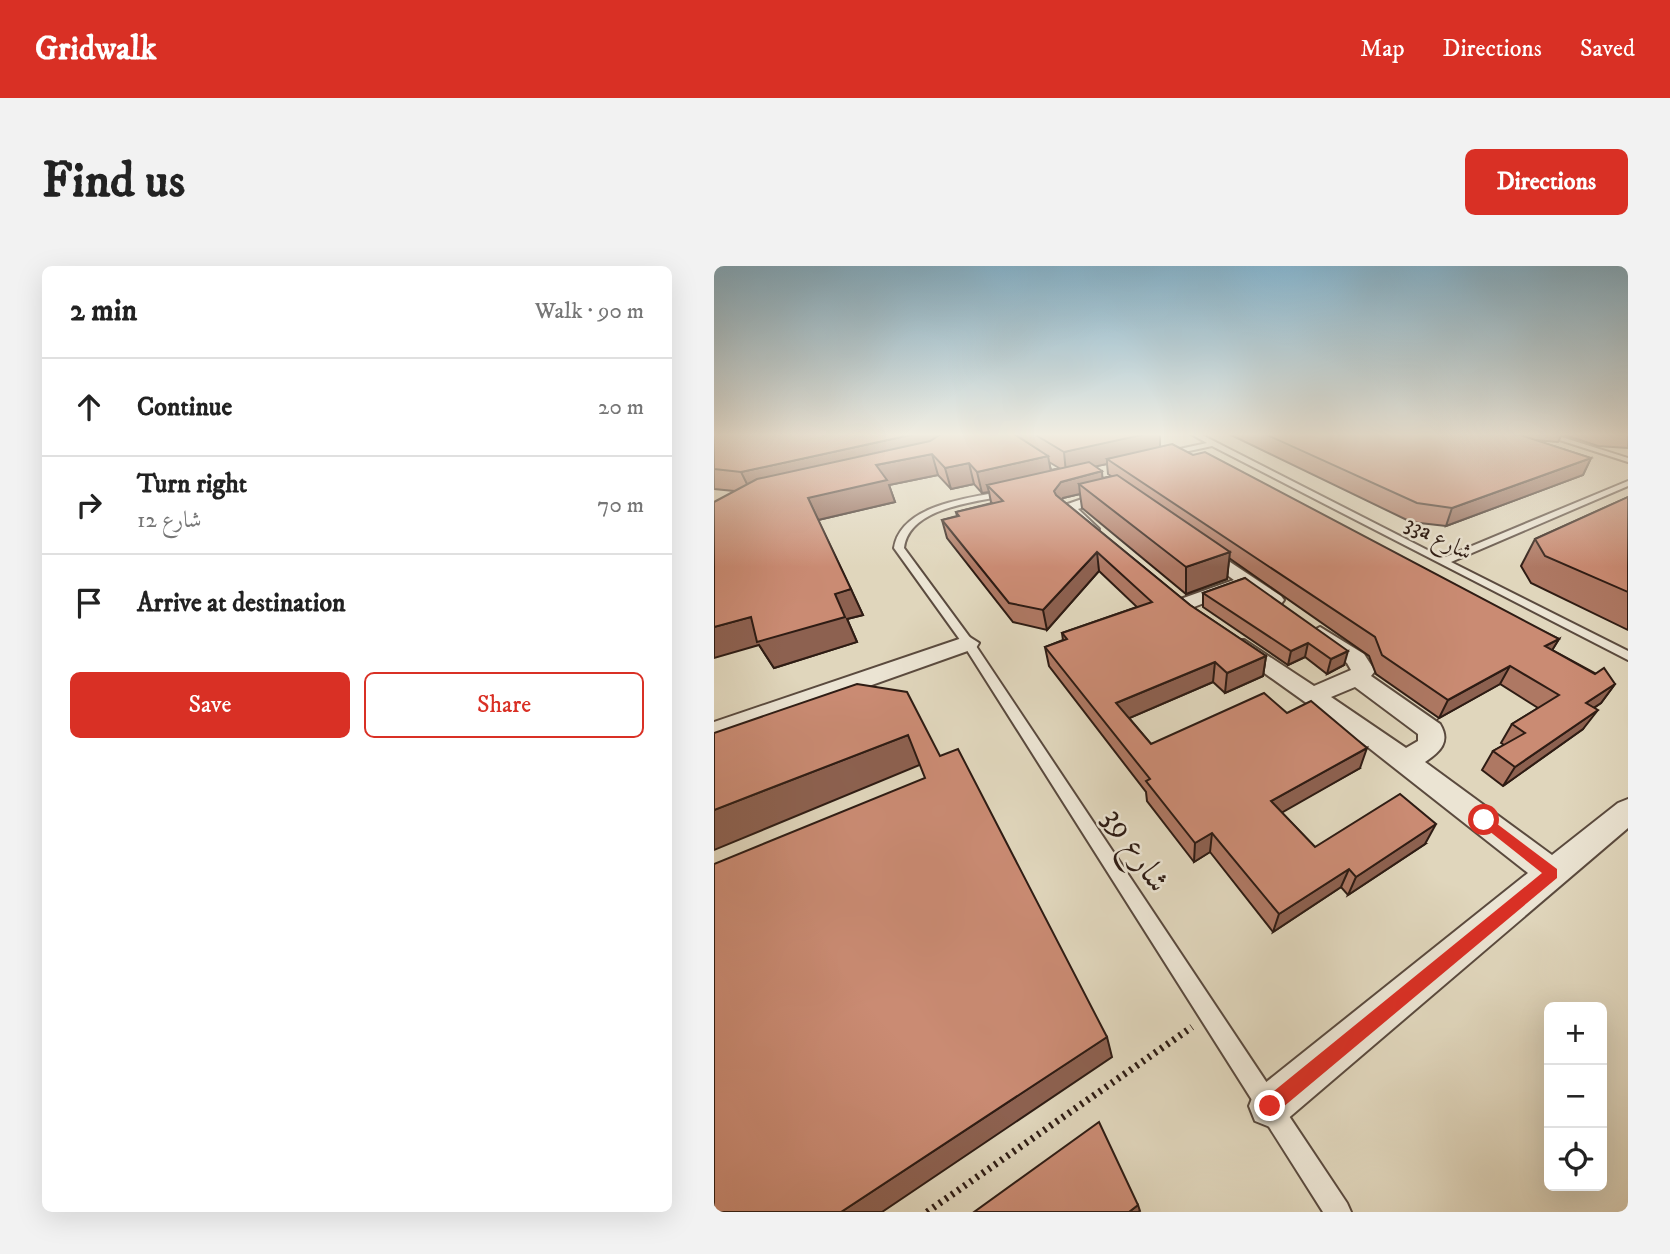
<!DOCTYPE html>
<html lang="en">
<head>
<meta charset="utf-8">
<style>
	:root { --surface:#fff; --page:#f2f2f2; --text:#222; --muted:#767676; --line:#e0e0e0; --accent:#d93025 }
	body { margin:0; font-family:"IM FELL DW Pica",Amiri,serif; background:var(--page); color:var(--text) }
	.controls { position:absolute; right:21px; bottom:21px; display:grid; overflow:hidden; border-radius:10px; box-shadow:0 7px 28px #0002 }
	.controls button { width:63px; height:63px; display:grid; place-items:center; padding:0; border:0; border-bottom:2px solid var(--line); background:var(--surface); color:var(--text); font:35px sans-serif }
	.stop { position:absolute; width:21px; height:21px; margin:-16px; border:5px solid #d93025; border-radius:50%; background:#fff }
	.stop.end { background:#d93025; border-color:#fff; box-shadow:0 2px 7px #0008 }
	.list { margin:0; padding:0; list-style:none }
	h2 { display:flex; justify-content:space-between; align-items:center; height:91px; margin:0; padding:0 28px; font-size:30px }
	h2 small { font-size:23px; font-weight:400; color:var(--muted) }
	.list li { display:grid; grid-template-columns:46px 1fr auto; gap:21px; align-items:center; box-sizing:border-box; height:98px; padding:0 28px; border-top:2px solid var(--line) }
	.list b { display:block; font-size:26px; white-space:nowrap }
	.list p { margin:0; font-size:23px; white-space:nowrap; color:var(--muted) }
	.list em { font-size:23px; font-style:normal; color:var(--muted) }
	.actions { display:flex; gap:14px; padding:21px 28px }
	.actions a { flex:1; padding:16px 0; border:2px solid var(--accent); border-radius:10px; text-align:center; font-size:24px; color:var(--accent) }
	.actions .main { background:var(--accent); color:#fff }
	.icon { flex:none; width:38px; height:38px; fill:none; stroke:currentColor; stroke-width:2; stroke-linecap:round; stroke-linejoin:round }
	.map { position:relative; flex:none; width:914px; height:946px; overflow:hidden; border-radius:10px }
	header { display:flex; align-items:center; gap:42px; box-sizing:border-box; height:98px; padding:0 35px; background:var(--accent); color:#fff }
	header strong { font-size:33px }
	nav { display:flex; gap:38px; margin-inline-start:auto; font-size:24px }
	.intro { display:flex; align-items:center; justify-content:space-between; box-sizing:border-box; height:168px; padding:0 42px }
	h1 { margin:0; font-size:49px }
	.button { padding:18px 32px; border-radius:10px; background:var(--accent); color:#fff; font-size:24px; font-weight:700 }
	main { display:flex; gap:42px; padding:0 42px }
	aside { flex:1; background:var(--surface); border-radius:10px; box-shadow:0 7px 28px #0002 }
	.map>svg:first-child { display:block }
	.lines { fill:none; stroke-linecap:round; stroke-linejoin:round }
	.lane-casing { stroke:#5a4a3e; stroke-width:4 }
	.street-casing { stroke:#5a4a3e; stroke-width:4 }
	.path { stroke:#2e1c14; stroke-width:7; stroke-dasharray:2.5 5; stroke-linecap:butt }
	.lane { fill:#ebe4d3; fill-rule:evenodd }
	.street { fill:#ebe4d3; fill-rule:evenodd }
	.wall { fill:#ae7863; stroke:#2e1c14; stroke-width:2; fill-rule:evenodd }
	.shaded-wall { fill:#8d6150; stroke:#2e1c14; stroke-width:2 }
	.building { fill:#ca8b73; stroke:#2e1c14; stroke-width:2 }
	.route { fill:#d93025 }
	.labels { text-anchor:middle; stroke-width:5; stroke-linejoin:round; paint-order:stroke }
	.far-street-label { font-size:23px; fill:#2e1c14; stroke:#ebe4d3 }
	.near-street-label { font-size:33px; fill:#2e1c14; stroke:#ebe4d3 }
</style>
</head>
<body>
<header>
<strong>Gridwalk</strong>
<nav><a>Map</a><a>Directions</a><a>Saved</a></nav>
</header>
<div class="intro"><h1>Find us</h1><a class="button">Directions</a></div>
<main>
<aside>
<h2>2 min<small>Walk · 90 m</small></h2>
<ul class="list">
<li><svg class="icon" aria-label="ahead" viewBox="0 0 24 24"><path d="M12 20V5M6 11l6-6 6 6"/></svg><div><b>Continue</b></div><em>20 m</em></li>
<li><svg class="icon" aria-label="right" viewBox="0 0 24 24"><path d="M7 20v-9h11M14 6l5 5-5 5"/></svg><div><b>Turn right</b><p>شارع 12</p></div><em>70 m</em></li>
<li><svg class="icon" aria-label="arrive" viewBox="0 0 24 24"><path d="M6 21V4h12l-3 4 3 4H6"/></svg><div><b>Arrive at destination</b></div></li>
</ul>
<div class="actions"><a class="main">Save</a><a>Share</a></div>
</aside>
<div class="map">
<svg width="914" height="946" viewBox="0 0 914 946">
	<rect width="100%" height="100%" fill="#e0d6bc"/>
	<filter id="stains"><feTurbulence type="fractalNoise" baseFrequency=".00286" numOctaves="4"/><feColorMatrix values="0 0 0 0 .2 0 0 0 0 .09 0 0 0 0 .02 0 0 0 .5 -.17"/></filter>
	<radialGradient id="worn" r=".72"><stop offset=".6" stop-color="#630" stop-opacity="0"/><stop offset="1" stop-color="#630" stop-opacity=".3"/></radialGradient>
	<g class="lines">
		<defs>
			<g id="lane">
				<polygon points="477,168 486,168 729,292 914,215 914,220 737,296 914,385 914,394 498,180 452,190 452,186 493,177"/>
				<polygon points="827,168 838,168 914,192 914,196"/>
				<path d="M292 225H295V229C262 236 195 241 190 282L260 377 633 937 637 946H609L249 378 180 282C187 238 256 232 292 225Z"/>
			</g>
			<g id="street">
				<polygon points="400,222 405,224 405,230 364,243 385,263 383,267 371,267 345,241"/>
				<polygon points="486,276 567,330 570,334 567,338 553,338 530,321 475,343 461,343 458,339 461,335 520,314 480,285 477,281"/>
				<path d="M606 361 650 388 661 405 657 410 726 458C737 476 726 486 711 496L838 589 904 537 914 533V562L571 855 556 861 541 855 535 840 541 825 814 607 650 478 511 379 514 374H530L600 420 637 404 633 397 598 372 595 367ZM641 421 704 468V475L692 482 617 431Z"/>
				<polygon points="254,370 265,377 262,382 0,475 0,456"/>
			</g>
		</defs>
		<use href="#lane" class="lane-casing"/>
		<use href="#street" class="street-casing"/>
		<polyline class="path" points="213,946 478,761"/>
		<use href="#lane" class="lane"/>
		<use href="#street" class="street"/>
	</g>
	<g class="wall">
		<path d="M0 168H446V181L845 373 838 384 901 418 887 437 880 442 869 463 789 520 768 504 779 485 790 479 787 477 798 458 824 442 786 418 725 452 662 408 655 390 515 292 513 313 472 328 368 242 366 228 349 232 348 234 476 339 552 390 549 410 511 427 499 416 415 452 437 478 573 447 646 502 567 546 601 581 711 578 634 629 627 621 559 666 496 586 480 596 433 535 432 526 335 400 331 381 349 374 348 367 423 341 385 305 333 364 299 356 233 272 228 254 243 250 242 246 278 237 277 236 275 226 268 227 260 218 237 223 224 209 175 219 181 236 104 254 149 349 133 353 143 376 60 402 45 379 20 225 0 223ZM335 196 345 202 337 204ZM393 198 394 208 397 210 389 212 382 200Z"/>
		<polygon points="515,168 914,168 914,182 884,180 848,168 844,176 821,174 877,192 869,209 732,260 697,256"/>
		<polygon points="914,231 914,364 817,317 807,300 821,273"/>
		<polygon points="531,312 630,399 613,408 591,391 574,399 489,341 489,327"/>
	</g>
	<g class="shaded-wall">
		<polygon points="201,168 246,168 38,228 27,206"/>
		<polygon points="422,168 446,168 446,185 393,193 393,198 352,207 350,186"/>
		<polygon points="218,188 224,209 175,219 181,236 104,254 94,232 162,199"/>
		<polygon points="334,190 338,211 273,219 275,226 268,227 263,206"/>
		<polygon points="877,192 869,209 732,260 738,242"/>
		<polygon points="255,197 260,218 237,223 231,202"/>
		<polygon points="388,205 389,222 365,218 366,228 349,232 342,242 340,225 347,216"/>
		<polygon points="383,286 385,305 333,364 329,344"/>
		<polygon points="516,286 513,313 472,328 472,301"/>
		<polygon points="137,323 149,349 133,353 143,376 60,402 45,379 0,392 0,361"/>
		<polygon points="845,373 834,391 831,380"/>
		<polygon points="594,377 591,391 574,399 577,385"/>
		<polygon points="634,385 630,399 613,408 617,393"/>
		<polygon points="552,390 549,410 511,427 513,407"/>
		<polygon points="501,396 499,416 404,457 402,437"/>
		<polygon points="796,400 786,418 725,452 734,434"/>
		<polygon points="901,418 887,437 858,456 872,437"/>
		<polygon points="884,444 869,463 789,520 801,501"/>
		<polygon points="194,469 208,498 0,584 0,544"/>
		<polygon points="653,482 646,502 553,555 557,535"/>
		<polygon points="722,558 711,578 634,629 642,611"/>
		<polygon points="498,567 496,586 480,596 481,577"/>
		<polygon points="635,603 627,621 559,666 565,648"/>
		<polygon points="393,771 398,791 168,946 127,946"/>
		<polygon points="424,939 426,945 424,946 415,946"/>
	</g>
	<g class="building">
		<polygon points="0,168 201,168 27,206 0,203"/>
		<polygon points="227,168 300,168 334,190 263,206 255,197 231,202 218,188 162,199 173,214 94,232 137,323 121,328 131,351 43,376 37,351 0,361 0,236 43,213 216,175"/>
		<polygon points="320,168 432,168 350,186"/>
		<polygon points="551,168 803,168 877,192 738,242 703,237"/>
		<polygon points="458,178 479,189 491,186 845,373 831,380 881,408 890,402 901,418 872,437 884,444 801,501 779,485 811,467 798,458 845,429 796,400 734,434 668,389 661,371 393,193"/>
		<polygon points="375,196 388,205 347,216 340,225 342,229 476,339 552,390 513,407 501,396 402,437 437,478 550,427 573,447 597,435 653,482 557,535 601,581 686,528 722,558 642,611 635,603 565,648 498,567 481,577 432,515 436,513 331,381 353,373 348,367 438,336 383,286 329,344 295,337 228,254 245,250 242,246 289,235 273,219"/>
		<polygon points="403,209 516,286 472,301 365,218"/>
		<polygon points="914,231 914,326 831,290 821,273"/>
		<polygon points="531,312 634,385 617,393 594,377 577,385 489,327"/>
		<polygon points="143,418 193,426 226,490 244,483 393,771 127,946 0,946 0,598 211,512 194,469 0,544 0,467"/>
		<polygon points="385,856 424,939 415,946 260,946"/>
	</g>
	<linearGradient id="sky" x2="0" y2="1"><stop stop-color="#86b6d0"/><stop offset="0.56" stop-color="#f1ede1"/><stop offset="1" stop-color="#f1ede1" stop-opacity="0"/></linearGradient>
	<rect width="914" height="301" fill="url(#sky)"/>
	<polygon class="route" points="770,548 843,603 843,612 562,847 556,850 549,847 547,840 549,834 828,607 765,557 765,550"/>
	<g class="labels">
		<g class="far-street-label">
			<text transform="translate(725 271) rotate(27)" y="8">33a شارع</text>
		</g>
		<g class="near-street-label">
			<text transform="translate(424 583) rotate(57)" y="12">شارع 39</text>
		</g>
	</g>
	<rect width="100%" height="100%" filter="url(#stains)"/>
	<rect width="100%" height="100%" fill="url(#worn)"/>
</svg>
<div class="controls">
<button>+</button>
<button>−</button>
<button><svg class="icon" aria-label="locate" viewBox="0 0 24 24"><circle cx="12" cy="12" r="6"/><path d="M12 2v4M12 18v4M2 12h4M18 12h4"/></svg></button>
</div>
<div class="stop" style="left:770px;top:554px"></div>
<div class="stop end" style="left:556px;top:840px"></div>
</div>
</main>
</body>
</html>
